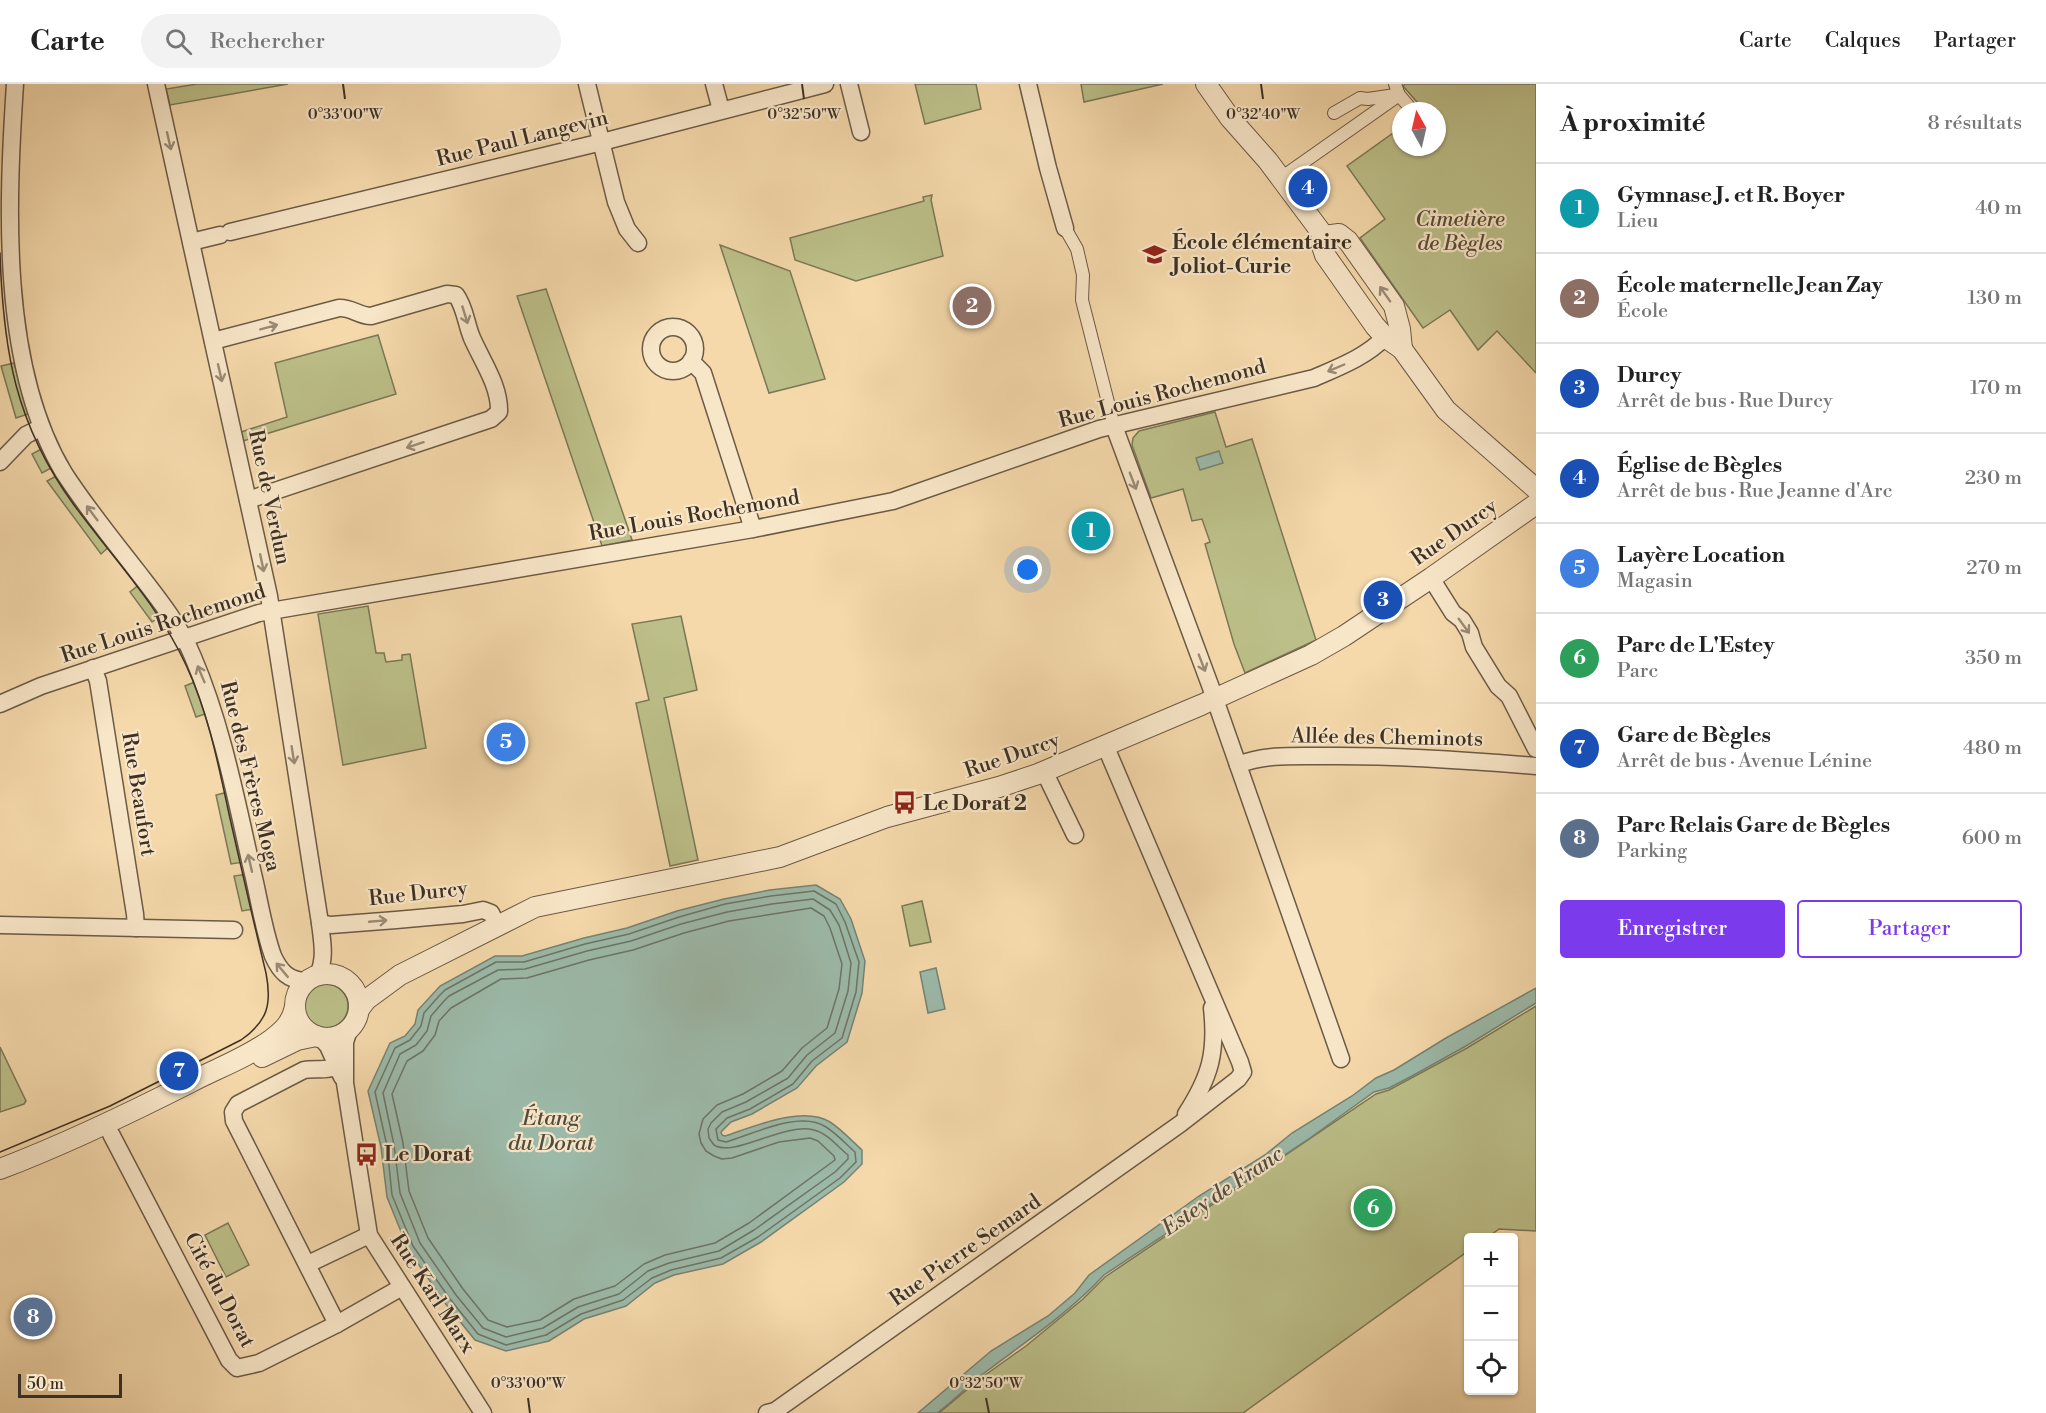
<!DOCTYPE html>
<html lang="fr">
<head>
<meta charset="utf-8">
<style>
	:root { --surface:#fff; --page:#f2f2f2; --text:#222; --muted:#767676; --line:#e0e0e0; --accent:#7c3aed }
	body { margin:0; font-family:"Libre Bodoni",serif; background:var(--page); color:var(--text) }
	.controls { position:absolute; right:18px; bottom:18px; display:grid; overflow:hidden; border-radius:6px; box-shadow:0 2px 4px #0004 }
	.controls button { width:54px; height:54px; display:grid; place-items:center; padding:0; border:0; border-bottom:2px solid var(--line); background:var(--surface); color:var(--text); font:30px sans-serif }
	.compass { position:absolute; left:1392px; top:18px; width:54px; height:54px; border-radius:50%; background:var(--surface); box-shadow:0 2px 4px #0004; rotate:352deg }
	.scale { position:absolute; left:18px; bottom:15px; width:104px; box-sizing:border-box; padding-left:6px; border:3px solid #3d3024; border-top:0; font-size:16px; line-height:21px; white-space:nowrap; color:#3d3024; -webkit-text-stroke:4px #f8e6c8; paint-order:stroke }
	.you { position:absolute; left:1028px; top:486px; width:21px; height:21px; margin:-15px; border:4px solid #fff; border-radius:50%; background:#1a73e8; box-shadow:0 0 0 9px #1a73e833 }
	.badge { display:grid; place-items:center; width:39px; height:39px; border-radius:50%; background:var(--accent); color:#fff; font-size:20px; font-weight:700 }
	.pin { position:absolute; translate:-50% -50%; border:3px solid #fff; box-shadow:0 2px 6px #0006 }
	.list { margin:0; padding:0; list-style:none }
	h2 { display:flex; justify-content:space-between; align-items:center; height:78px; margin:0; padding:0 24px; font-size:26px }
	h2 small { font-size:20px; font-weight:400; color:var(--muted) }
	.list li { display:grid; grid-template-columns:39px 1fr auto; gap:18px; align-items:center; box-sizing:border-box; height:90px; padding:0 24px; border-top:2px solid var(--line) }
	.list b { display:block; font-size:22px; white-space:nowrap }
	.list p { margin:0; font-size:20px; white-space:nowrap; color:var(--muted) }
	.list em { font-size:20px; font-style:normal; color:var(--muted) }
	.actions { display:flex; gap:12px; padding:18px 24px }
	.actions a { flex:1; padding:14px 0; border:2px solid var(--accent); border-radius:6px; text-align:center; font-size:21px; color:var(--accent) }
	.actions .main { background:var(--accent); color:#fff }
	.icon { flex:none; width:33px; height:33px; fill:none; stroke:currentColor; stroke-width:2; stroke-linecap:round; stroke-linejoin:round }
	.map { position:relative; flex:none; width:1536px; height:1329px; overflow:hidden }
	header { display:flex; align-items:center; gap:36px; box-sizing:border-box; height:84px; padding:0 30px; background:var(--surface); border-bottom:2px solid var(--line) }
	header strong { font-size:28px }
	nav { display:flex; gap:33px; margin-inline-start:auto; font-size:21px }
	.search { width:420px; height:54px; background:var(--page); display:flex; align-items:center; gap:15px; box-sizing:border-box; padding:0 21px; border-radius:33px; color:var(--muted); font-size:22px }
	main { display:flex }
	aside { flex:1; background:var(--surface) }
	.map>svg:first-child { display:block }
	.green { fill:#bcbf89; stroke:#7c7856; stroke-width:1.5 }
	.water { fill:#9cbaaa; stroke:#768374; stroke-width:1.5 }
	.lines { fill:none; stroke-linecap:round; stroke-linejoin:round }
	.shore { stroke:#6c7567; stroke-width:1.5 }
	.pedestrian-casing { stroke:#6b5a46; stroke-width:14 }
	.minor-casing { stroke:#6b5a46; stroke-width:19 }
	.tertiary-casing { stroke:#6b5a46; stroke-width:22 }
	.pedestrian { stroke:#f8e6c8; stroke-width:12 }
	.minor { stroke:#f8e6c8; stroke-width:16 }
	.tertiary { stroke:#f8e6c8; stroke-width:20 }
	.tram { stroke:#3d3024; stroke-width:1.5 }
	.oneway { stroke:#9a8b76 }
	.ticks { fill:none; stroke:#3d3024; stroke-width:2 }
	.labels { text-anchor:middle; stroke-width:4.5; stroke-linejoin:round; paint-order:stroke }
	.street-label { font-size:21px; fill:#3d3024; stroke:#f8e6c8 }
	.park-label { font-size:21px; font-style:italic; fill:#564d38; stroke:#f8e6c8 }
	.poi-label { font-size:21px; font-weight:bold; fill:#3d3024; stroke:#f8e6c8; text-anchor:start }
	.water-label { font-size:22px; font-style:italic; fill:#504c3f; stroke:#f8e6c8 }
	.ticks-label { font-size:15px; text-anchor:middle; fill:#3d3024; stroke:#f8e6c8; stroke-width:4.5; stroke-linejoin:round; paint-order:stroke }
</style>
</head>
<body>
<header>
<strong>Carte</strong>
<div class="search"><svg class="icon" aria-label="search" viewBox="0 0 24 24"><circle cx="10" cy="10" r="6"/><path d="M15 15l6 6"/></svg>Rechercher</div>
<nav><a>Carte</a><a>Calques</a><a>Partager</a></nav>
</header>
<main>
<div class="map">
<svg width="1536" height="1329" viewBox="0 0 1536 1329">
	<rect width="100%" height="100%" fill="#f5d9ab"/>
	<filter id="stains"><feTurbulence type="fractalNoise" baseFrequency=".00333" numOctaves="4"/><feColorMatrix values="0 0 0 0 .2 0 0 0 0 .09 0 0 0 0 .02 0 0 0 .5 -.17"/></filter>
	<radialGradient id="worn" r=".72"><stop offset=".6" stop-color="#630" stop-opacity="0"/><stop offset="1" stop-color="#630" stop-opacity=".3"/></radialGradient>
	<g class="green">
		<polygon points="197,0 288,0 170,21 166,5"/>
		<polygon points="915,0 976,0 981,25 925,40"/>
		<polygon points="1081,0 1163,0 1084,18"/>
		<polygon points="1405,0 1536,0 1536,289 1497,247 1478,266 1450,226 1423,244 1360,154 1385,135 1347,82 1393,49 1396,40 1401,35 1401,63 1437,63 1437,27 1411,27 1415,24 1417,18 1403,2"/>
		<polygon points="932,111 931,116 943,172 856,197 795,176 790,154 924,117 923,113"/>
		<polygon points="720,161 790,187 825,295 769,309"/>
		<polygon points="546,205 629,447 632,456 602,462 517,212"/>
		<polygon points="378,251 396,310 243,357 241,348 287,333 275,279"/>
		<polygon points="14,279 28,330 16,334 1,282"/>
		<polygon points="1215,328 1226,363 1252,355 1316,556 1245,589 1234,560 1205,460 1210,458 1202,435 1192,437 1183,405 1151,414 1132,361 1133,354 1139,347"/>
		<polygon points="43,364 53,383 42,389 32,370"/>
		<polygon points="58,391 110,462 101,470 47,397"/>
		<polygon points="140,500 162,531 152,538 130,508"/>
		<polygon points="368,522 376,569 384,569 386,578 402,576 402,571 410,570 426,664 343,681 318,530"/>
		<polygon points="681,532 697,606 664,614 698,776 670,782 636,619 649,616 632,540"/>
		<polygon points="197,597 208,629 196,633 185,602"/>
		<polygon points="228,708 244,778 231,780 216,711"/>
		<polygon points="247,790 254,825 242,827 234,792"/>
		<polygon points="922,817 931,858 910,862 902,822"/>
		<circle cx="326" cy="922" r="22"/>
		<polygon points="1536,922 1536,1147 1499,1145 1488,1153 1468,1154 1468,1167 1243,1329 939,1329 981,1294 1026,1262 1083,1215 1105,1193 1376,1010 1389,1006 1467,964"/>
		<polygon points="0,963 26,1017 24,1020 0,1028"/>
		<polygon points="228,1139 249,1181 226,1193 205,1151"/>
	</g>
	<g class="water">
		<polygon points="1219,367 1223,379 1200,386 1196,374"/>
		<path d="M816 801 840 815 851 835 865 877 862 909 847 958 816 982 797 1004 752 1030 731 1038 721 1048 722 1051 725 1052C753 1043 802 1021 830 1038 841 1045 852 1057 862 1066V1080L844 1098 761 1158 723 1180 674 1191 655 1199 626 1222 584 1235 549 1257 506 1267 475 1256 445 1219 408 1165 387 1113 381 1063 368 1007 390 959 405 952 415 940 418 926 440 902 495 872H522L584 854 627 844 677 827 724 815 770 806Z"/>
		<polygon points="936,884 945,925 928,929 920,888"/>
		<path d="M1536 904V919L1466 962 1412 992 1389 1004 1374 1008 1310 1054 1104 1191C1067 1231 1022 1260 979 1293 965 1305 952 1318 937 1329H918L991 1267 1048 1232 1075 1209 1089 1191 1199 1112 1265 1071 1292 1049 1352 1012 1376 994 1394 986 1446 954Z"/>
	</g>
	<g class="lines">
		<g class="shore">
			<path d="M814 807 836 820 845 838 859 878 856 908 842 954 812 977 793 1000 750 1025 727 1034 716 1045 718 1056 726 1058C753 1050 800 1026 826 1043 837 1050 846 1060 855 1068L856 1078 840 1094 758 1153 721 1174 671 1186 652 1194 623 1216 581 1230 546 1251 506 1261 478 1250 450 1215 413 1162 392 1111 387 1062 375 1008 395 964 410 956 421 942 424 929 439 912 445 906 496 878H524L585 860 629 850 679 833 725 820 771 812Z"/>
			<path d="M813 815 830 826 839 841 851 879 848 907 835 949 807 971 788 994 746 1018 722 1028 711 1039 708 1045 709 1054 714 1061C734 1074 784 1038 814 1046 827 1049 838 1063 848 1071V1075L835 1088 754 1146 719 1167 669 1179 648 1187 619 1210 578 1223 543 1244 506 1253 483 1244 456 1211 420 1159 400 1109 394 1061 383 1009 400 970 416 961 427 947 431 932 444 917 449 912 498 886 525 885 587 867 631 857 681 840 727 828 772 820Z"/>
			<polygon points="811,824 824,832 830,844 842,880 839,905 827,944 802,964 782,987 743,1010 717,1021 703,1035 699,1050 701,1059 706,1067 714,1072 722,1075 732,1074 779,1058 810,1054 818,1057 834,1072 835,1076 749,1139 715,1159 665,1171 644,1180 615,1202 574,1215 540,1236 507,1243 488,1236 463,1205 428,1154 409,1107 403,1059 392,1010 407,977 423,967 435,951 439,937 451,924 501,895 527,894 589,876 633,866 684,849 729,837"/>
		</g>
		<defs>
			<g id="pedestrian">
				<polyline points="1395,0 1399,11 1412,26"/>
				<polyline points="1334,29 1360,14 1368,15 1395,11"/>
				<polyline points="1281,94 1399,11"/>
				<polyline points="1065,144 1077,165 1083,191 1082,216 1114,342"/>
			</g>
			<g id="minor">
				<path d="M15 0C7 122 0 283 64 389 86 423 112 455 137 487 157 513 180 541 193 573 223 643 237 720 254 794 260 820 264 847 273 872 280 887 288 897 307 897"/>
				<path d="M156 0 269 512 320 839C322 857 326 874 318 891"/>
				<polyline points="587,0 616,118 627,145 638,159"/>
				<polyline points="714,0 721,26"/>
				<polyline points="849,0 861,48"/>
				<polyline points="1028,0 1048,84 1065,144"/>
				<polyline points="230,148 602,58 825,0"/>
				<polyline points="191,158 220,151"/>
				<circle cx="673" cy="265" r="22"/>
				<path d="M213 257 339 224C351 223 359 232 371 232L447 210 456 211C465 223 466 240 472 254 482 277 500 302 499 328L491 335 248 416"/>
				<polyline points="691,277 703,289 753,445"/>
				<polyline points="1114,342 1210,601 1341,975"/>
				<polyline points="0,378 26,351 40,344"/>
				<polyline points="1431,494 1453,529 1462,536 1470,549 1474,563 1498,602 1509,612 1536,665"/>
				<polyline points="93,584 98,597 135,830 136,844"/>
				<path d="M0 620 41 602 259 529 753 445 893 417 1099 345 1314 294C1339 283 1366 273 1385 253"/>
				<path d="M1238 681C1264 670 1296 672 1324 672 1395 671 1465 676 1536 682"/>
				<polyline points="1044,687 1075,751"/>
				<polyline points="320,839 331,841 396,836 463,830 483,826 491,829 497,841"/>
				<polyline points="0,841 234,846"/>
				<polyline points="349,946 345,958 345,999 369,1151 483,1329"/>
				<polyline points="320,953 328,962 342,993"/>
				<path d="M336 983C326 987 315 984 304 986L238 1020 233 1028 234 1037 337 1240"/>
				<path d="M1186 1030C1210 993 1217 969 1212 924"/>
				<polyline points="111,1050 229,1276 237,1284 259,1279 337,1240 402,1203"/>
				<polyline points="308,1180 369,1151"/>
				<polyline points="767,1329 775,1327 1180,1040 1238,995 1243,988 1240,978 1105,661"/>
			</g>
			<g id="tertiary">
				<polyline points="1206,0 1230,34 1268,77 1324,152 1321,159 1325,171 1375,242 1385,253 1402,265 1446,326 1536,405"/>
				<polyline points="1324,152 1339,150 1348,157 1394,222 1400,245 1402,265"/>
				<circle cx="327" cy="922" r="32"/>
				<polyline points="360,924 366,916 400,891 535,823 780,773 887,733 999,703 1038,690 1201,621 1311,571 1344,552 1431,494 1536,420"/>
				<polyline points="262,973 297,956 316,952"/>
				<path d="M0 1085C66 1060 128 1030 191 998 218 984 248 973 272 955 284 946 292 938 295 923"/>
			</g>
		</defs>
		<use href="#pedestrian" class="pedestrian-casing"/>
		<use href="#minor" class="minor-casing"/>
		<use href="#tertiary" class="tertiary-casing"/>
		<use href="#pedestrian" class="pedestrian"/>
		<use href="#minor" class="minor"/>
		<use href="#tertiary" class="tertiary"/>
		<path class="tram" d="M0 169C3 266 15 340 74 421 113 474 159 522 186 581 208 628 218 679 229 730 241 783 253 836 266 889 272 920 268 937 241 956L110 1022 0 1068"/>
	</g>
	<defs><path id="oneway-shaft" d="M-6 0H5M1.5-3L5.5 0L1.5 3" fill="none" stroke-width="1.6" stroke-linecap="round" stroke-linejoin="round" transform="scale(1.5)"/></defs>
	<g class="oneway">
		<use href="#oneway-shaft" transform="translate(169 57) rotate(77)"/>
		<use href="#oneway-shaft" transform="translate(1385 210) rotate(-125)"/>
		<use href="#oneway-shaft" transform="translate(465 231) rotate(73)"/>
		<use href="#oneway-shaft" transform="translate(269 243) rotate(-15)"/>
		<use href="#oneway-shaft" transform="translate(1336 284) rotate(157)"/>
		<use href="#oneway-shaft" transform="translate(220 289) rotate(77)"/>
		<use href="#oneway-shaft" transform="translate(415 361) rotate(162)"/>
		<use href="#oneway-shaft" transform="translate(1133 397) rotate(69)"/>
		<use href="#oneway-shaft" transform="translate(92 429) rotate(-127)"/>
		<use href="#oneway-shaft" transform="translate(262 479) rotate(78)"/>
		<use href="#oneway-shaft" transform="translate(1464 542) rotate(54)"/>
		<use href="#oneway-shaft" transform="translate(1202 579) rotate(69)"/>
		<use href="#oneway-shaft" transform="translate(201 590) rotate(-113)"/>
		<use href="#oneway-shaft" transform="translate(293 671) rotate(81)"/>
		<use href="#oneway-shaft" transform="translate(250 779) rotate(-103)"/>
		<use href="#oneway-shaft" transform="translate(378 837) rotate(-5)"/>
		<use href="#oneway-shaft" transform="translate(282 886) rotate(-130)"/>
	</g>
	<path class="ticks" d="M343 0 345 15M802 0 804 15M1261 0 1263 15M528 1314 530 1329M986 1314 989 1329"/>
	<defs>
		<symbol id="school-bare" viewBox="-9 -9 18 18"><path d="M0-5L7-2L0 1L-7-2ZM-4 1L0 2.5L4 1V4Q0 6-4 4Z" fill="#8f2418" stroke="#f8e6c8" stroke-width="2.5" paint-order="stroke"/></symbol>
		<symbol id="bus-bare" viewBox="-9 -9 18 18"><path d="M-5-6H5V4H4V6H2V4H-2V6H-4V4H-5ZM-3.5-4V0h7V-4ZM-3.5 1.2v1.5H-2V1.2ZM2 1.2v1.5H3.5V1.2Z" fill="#8f2418" stroke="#f8e6c8" stroke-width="2.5" paint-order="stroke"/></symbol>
	</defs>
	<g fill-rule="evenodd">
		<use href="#school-bare" x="1138" y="154" width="33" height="33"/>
		<use href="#bus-bare" x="888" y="702" width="33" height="33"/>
		<use href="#bus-bare" x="350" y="1054" width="33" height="33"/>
	</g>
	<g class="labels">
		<g class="street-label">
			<text transform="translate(522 54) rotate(-14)" y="7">Rue Paul Langevin</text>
			<text transform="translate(1162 309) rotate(-15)" y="7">Rue Louis Rochemond</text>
			<text transform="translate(270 413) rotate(78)" y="7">Rue de Verdun</text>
			<text transform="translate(694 431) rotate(-10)" y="7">Rue Louis Rochemond</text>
			<text transform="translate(1454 448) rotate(-35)" y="7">Rue Durcy</text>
			<text transform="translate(163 539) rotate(-18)" y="7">Rue Louis Rochemond</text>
			<text transform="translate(1387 653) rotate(1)" y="7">Allée des Cheminots</text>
			<text transform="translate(1012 671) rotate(-19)" y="7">Rue Durcy</text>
			<text transform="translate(251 692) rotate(76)" y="7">Rue des Frères Moga</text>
			<text transform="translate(139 710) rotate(81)" y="7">Rue Beaufort</text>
			<text transform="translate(418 809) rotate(-6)" y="7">Rue Durcy</text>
			<text transform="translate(965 1166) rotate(-35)" y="7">Rue Pierre Semard</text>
			<text transform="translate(220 1206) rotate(62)" y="7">Cité du Dorat</text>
			<text transform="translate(433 1209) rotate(57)" y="7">Rue Karl Marx</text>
		</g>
		<g class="park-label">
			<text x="1460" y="142">Cimetière<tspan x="1460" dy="24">de Bègles</tspan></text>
		</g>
		<g class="poi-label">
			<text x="1172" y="165">École élémentaire<tspan x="1172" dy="24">Joliot-Curie</tspan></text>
			<text x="923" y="726">Le Dorat 2</text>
			<text x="384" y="1077">Le Dorat</text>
		</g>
		<g class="water-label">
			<text x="551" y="1041">Étang<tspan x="551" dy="25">du Dorat</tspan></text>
			<text transform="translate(1222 1106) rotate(-34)" y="8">Estey de Franc</text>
		</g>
	</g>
	<g class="ticks-label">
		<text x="345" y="35">0°33'00"W</text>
		<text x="804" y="35">0°32'50"W</text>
		<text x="1263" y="35">0°32'40"W</text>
		<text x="528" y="1304">0°33'00"W</text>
		<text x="986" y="1304">0°32'50"W</text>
	</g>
	<rect width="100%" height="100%" filter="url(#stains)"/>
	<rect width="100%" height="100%" fill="url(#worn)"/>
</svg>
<div class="controls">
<button>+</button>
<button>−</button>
<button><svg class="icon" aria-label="locate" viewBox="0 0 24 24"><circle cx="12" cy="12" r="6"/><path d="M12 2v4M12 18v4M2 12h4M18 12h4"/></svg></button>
</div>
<svg class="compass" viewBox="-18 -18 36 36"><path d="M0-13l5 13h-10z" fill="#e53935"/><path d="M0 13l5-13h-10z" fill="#767676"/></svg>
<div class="scale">50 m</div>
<div class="you"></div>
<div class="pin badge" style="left:1091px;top:447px;background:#0f9aa8">1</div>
<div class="pin badge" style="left:972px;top:222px;background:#8d6e63">2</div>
<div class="pin badge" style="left:1383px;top:516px;background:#1a4fb4">3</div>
<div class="pin badge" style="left:1308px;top:104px;background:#1a4fb4">4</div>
<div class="pin badge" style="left:506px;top:658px;background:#3f7fe0">5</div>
<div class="pin badge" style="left:1373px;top:1124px;background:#2e9e5b">6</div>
<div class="pin badge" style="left:179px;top:987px;background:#1a4fb4">7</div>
<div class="pin badge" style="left:33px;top:1233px;background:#5c6f8a">8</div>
</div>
<aside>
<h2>À proximité<small>8 résultats</small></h2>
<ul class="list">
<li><span class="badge" style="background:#0f9aa8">1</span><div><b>Gymnase J. et R. Boyer</b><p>Lieu</p></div><em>40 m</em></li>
<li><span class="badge" style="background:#8d6e63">2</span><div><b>École maternelle Jean Zay</b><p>École</p></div><em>130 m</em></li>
<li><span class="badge" style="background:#1a4fb4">3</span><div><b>Durcy</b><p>Arrêt de bus · Rue Durcy</p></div><em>170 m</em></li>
<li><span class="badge" style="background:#1a4fb4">4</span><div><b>Église de Bègles</b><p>Arrêt de bus · Rue Jeanne d'Arc</p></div><em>230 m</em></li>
<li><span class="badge" style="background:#3f7fe0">5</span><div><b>Layère Location</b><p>Magasin</p></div><em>270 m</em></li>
<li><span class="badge" style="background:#2e9e5b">6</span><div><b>Parc de L'Estey</b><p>Parc</p></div><em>350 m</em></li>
<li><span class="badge" style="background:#1a4fb4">7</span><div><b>Gare de Bègles</b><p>Arrêt de bus · Avenue Lénine</p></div><em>480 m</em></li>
<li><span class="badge" style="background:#5c6f8a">8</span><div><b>Parc Relais Gare de Bègles</b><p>Parking</p></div><em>600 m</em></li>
</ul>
<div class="actions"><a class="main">Enregistrer</a><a>Partager</a></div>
</aside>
</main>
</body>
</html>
